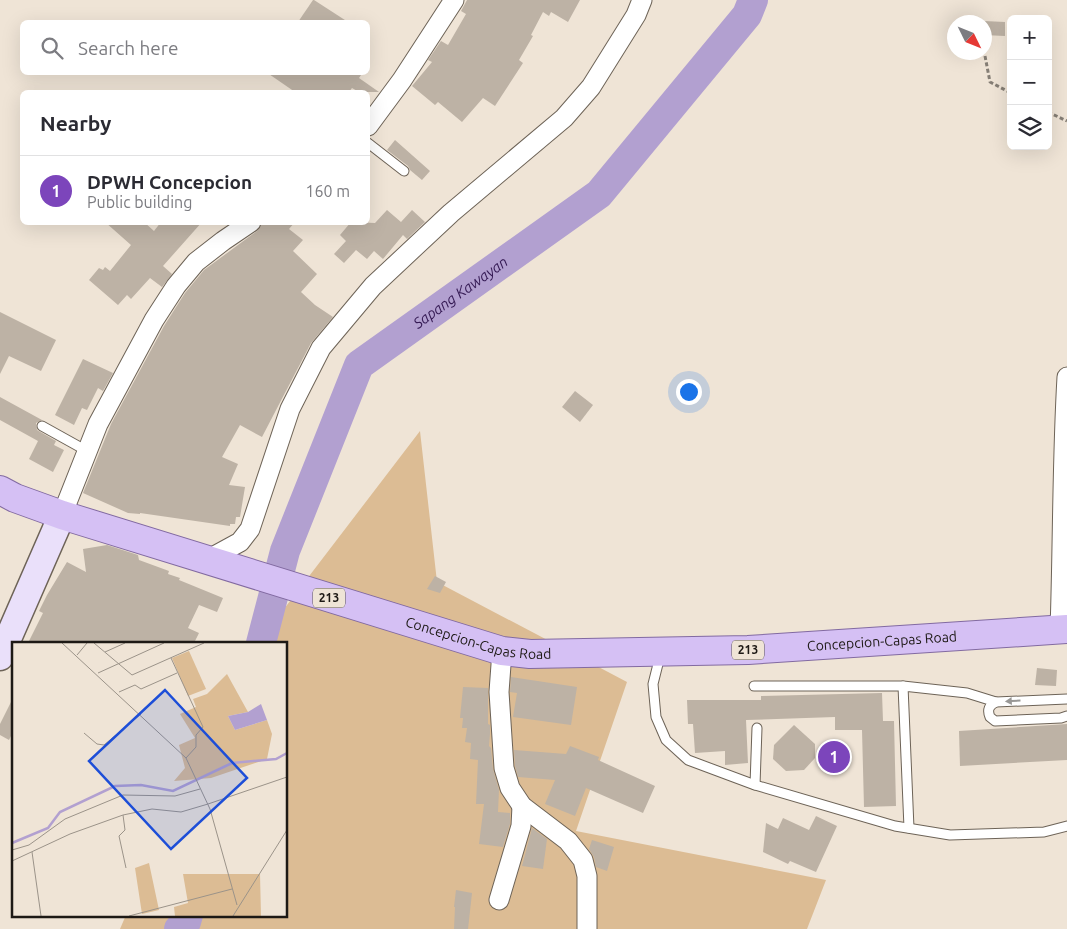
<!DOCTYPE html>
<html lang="en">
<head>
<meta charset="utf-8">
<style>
	:root { --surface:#fff; --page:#f2f2f3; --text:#2b2b33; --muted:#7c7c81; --line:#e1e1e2; --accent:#7c45bb }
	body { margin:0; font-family:Ubuntu,sans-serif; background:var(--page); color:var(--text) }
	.controls { position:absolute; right:15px; top:15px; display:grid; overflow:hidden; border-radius:8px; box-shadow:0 5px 20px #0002 }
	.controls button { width:45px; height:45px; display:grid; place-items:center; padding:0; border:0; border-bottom:1px solid var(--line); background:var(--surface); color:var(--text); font:25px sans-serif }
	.compass { position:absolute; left:947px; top:15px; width:45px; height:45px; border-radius:50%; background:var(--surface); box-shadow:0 5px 20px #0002; rotate:133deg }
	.you { position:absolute; left:688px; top:391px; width:18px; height:18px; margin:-12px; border:4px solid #fff; border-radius:50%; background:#1a73e8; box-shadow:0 0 0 8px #1a73e833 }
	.badge { display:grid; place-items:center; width:32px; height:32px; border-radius:50%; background:var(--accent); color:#fff; font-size:16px; font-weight:700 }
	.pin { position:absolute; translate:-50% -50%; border:2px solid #fff; box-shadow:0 1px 5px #0006 }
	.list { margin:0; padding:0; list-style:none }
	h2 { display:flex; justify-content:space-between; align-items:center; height:65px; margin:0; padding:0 20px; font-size:21px }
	h2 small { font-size:16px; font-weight:400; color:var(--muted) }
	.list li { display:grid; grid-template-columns:32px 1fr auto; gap:15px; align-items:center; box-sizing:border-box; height:70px; padding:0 20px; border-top:1px solid var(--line) }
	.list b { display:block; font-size:19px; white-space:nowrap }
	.list p { margin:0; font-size:16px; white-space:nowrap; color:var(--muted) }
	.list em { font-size:16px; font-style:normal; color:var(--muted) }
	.icon { flex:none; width:28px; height:28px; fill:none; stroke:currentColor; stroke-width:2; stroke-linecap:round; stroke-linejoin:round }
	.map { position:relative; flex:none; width:1067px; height:929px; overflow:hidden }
	.search { position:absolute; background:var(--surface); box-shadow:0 5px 20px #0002; left:20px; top:20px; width:350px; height:55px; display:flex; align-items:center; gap:12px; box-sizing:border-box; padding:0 18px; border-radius:8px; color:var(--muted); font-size:19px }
	.panel { position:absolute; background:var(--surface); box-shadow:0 5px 20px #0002; left:20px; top:90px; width:350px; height:135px; border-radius:8px }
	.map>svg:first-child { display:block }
	.green { fill:#dcbc94 }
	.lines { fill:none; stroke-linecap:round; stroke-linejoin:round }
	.river { stroke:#b2a0d0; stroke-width:30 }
	.building { fill:#bdb2a5 }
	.lane-casing { stroke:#6d6357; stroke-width:11 }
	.street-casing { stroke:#6d6357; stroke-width:21 }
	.secondary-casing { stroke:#6d6357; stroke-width:29 }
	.primary-casing { stroke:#826aa1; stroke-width:30 }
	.path { stroke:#857e75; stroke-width:3; stroke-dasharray:4 2.5; stroke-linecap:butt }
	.lane { stroke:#fff; stroke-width:9 }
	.street { stroke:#fff; stroke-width:19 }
	.secondary { stroke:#eae0fa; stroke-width:26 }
	.primary { stroke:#d5c0f4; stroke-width:28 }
	.oneway { fill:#999896 }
	.labels { text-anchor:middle; stroke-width:4.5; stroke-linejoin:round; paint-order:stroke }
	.shield { fill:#efe4d6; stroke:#5c564f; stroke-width:1 }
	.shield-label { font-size:12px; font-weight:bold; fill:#1d1915 }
	.street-label { font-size:14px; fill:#1d1915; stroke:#efe4d6 }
	.water-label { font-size:15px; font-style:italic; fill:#351a54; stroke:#efe4d6 }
	.inset-river { fill:none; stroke:#b2a0d0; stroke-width:2.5 }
	.inset-road { fill:none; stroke:#9b9389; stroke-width:1 }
	.view { fill:#1d4ed8; fill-opacity:0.15; stroke:#1d4ed8; stroke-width:2.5 }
	.inset-edge { fill:none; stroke:#1d1915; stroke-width:2.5 }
</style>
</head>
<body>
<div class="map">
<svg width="1067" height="929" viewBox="0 0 1067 929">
	<rect width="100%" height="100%" fill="#efe4d6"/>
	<polygon class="green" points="420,431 437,582 627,682 576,831 826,880 807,929 120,929 126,915 286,915 286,643 258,643"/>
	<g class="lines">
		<g class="river">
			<path id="s1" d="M261 643 285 551 359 365 599 194 747 15 753 0"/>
			<polyline points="179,929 186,922 188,915"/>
		</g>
	</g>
	<g class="building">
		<polygon points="313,0 314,0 348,22 298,22"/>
		<polygon points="467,0 580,0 568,22 551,12 549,16 543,12 531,35 533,36 519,60 523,63 495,106 483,98 462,122 438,102 435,105 412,86 432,62 428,60 441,41 448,45 466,14 461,11"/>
		<polygon points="984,21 1005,22 1005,36 984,35"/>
		<polygon points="266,72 363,72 359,78 379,92 359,92 352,88 349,92 295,92"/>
		<polygon points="395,140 430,171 422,180 410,170 408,166 387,150"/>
		<polygon points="387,210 401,222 412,210 425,222 407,239 403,235 383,259 374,251 367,259 356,250 344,263 334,254 346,241 340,235 351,222 375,223"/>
		<polygon points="105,222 144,222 154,231 161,222 202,222 163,266 172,274 162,287 150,278 131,299 127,295 118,305 89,280 99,268 103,270 105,267 110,271 131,245"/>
		<polygon points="262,222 295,222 289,229 303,240 293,251 317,274 301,292 315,305 333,317 311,343 262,437 240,425 222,457 238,464 229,485 245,487 240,517 236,517 235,524 230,524 230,526 140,513 140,514 128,513 83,493 111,424 164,326 185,293 204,270 257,231"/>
		<polygon points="0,312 56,340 41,371 9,356 0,374"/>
		<polygon points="83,359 113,373 103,391 98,388 87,410 82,408 74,425 55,415"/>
		<polygon points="575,391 593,405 580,422 562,407"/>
		<polygon points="0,397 42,420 36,423 37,430 56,441 54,445 64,450 53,472 29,459 38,441 0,420"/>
		<polygon points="107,545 138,555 139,560 169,571 168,574 180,578 179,580 223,598 217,612 199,605 188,628 199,633 194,643 28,643 43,613 39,611 47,595 67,562 86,572 83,549"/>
		<polygon points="435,576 446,582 440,593 427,589"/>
		<polygon points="1037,668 1057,670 1056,686 1035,685"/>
		<polygon points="511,677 577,687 571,725 513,717 517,693 510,692"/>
		<polygon points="463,687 488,688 488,724 490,725 490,734 489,746 491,748 493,769 499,790 498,812 510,813 510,824 503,847 479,844 484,804 476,804 478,760 470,759 471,743 465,742 467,728 462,728 463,718 460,718"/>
		<polygon points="882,693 883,721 894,721 896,806 864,807 862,730 835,730 835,717 746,720 748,763 725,765 725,751 695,753 693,724 688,724 687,700 761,700 761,696"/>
		<polygon points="14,696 14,730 9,740 0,735 0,724"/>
		<polygon points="1067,724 1067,760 960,766 959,731"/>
		<polygon points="794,725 815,744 815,758 804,770 786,771 773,759 774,745"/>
		<polygon points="570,746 599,757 598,760 655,786 643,813 586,788 575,816 545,804 555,780 518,777 515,766 514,750 566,754"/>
		<polygon points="816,816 837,826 816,872 790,861 788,864 763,852 766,823 778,829 783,818 809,830"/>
		<polygon points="532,828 547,839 543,869 522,866"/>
		<polygon points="592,840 614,847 607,871 596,867 594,857 589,849"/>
		<polygon points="456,890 472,893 468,929 454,929 455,907 454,907"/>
	</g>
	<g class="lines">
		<defs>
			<g id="lane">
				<polyline points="368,143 404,171"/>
				<polyline points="42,426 87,451"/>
				<polyline points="660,656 653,684 656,717 666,740 688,760 755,785 895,826 950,835 1044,832 1067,826"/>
				<polyline points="754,686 903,686"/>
				<path d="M1067 699 996 702C989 705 987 710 990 717L995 721 1061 718 1067 716"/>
				<polyline points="755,785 757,728"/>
				<polyline points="909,828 903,686 967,693 996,702"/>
			</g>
			<g id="street">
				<polyline points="368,126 402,80 454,0"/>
				<polyline points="62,515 98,424 154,320 176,286 196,262 223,241 251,222"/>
				<polyline points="207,560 240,542 250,529 290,409 321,348 373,286 451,213 564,118 591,87 636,15 642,0"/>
				<path d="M1060 629C1063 545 1062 461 1067 377"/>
				<polyline points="502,651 499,692 504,768 510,788 522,806 568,841 583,860 587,876 587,929"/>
				<polyline points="499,900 521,826 522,806"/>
			</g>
			<polyline id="secondary" points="0,657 62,515"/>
			<g id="primary">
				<path id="s2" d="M0 490 15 498 62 515 502 651 530 654 748 650 1067 629"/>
			</g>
		</defs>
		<use href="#lane" class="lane-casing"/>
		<use href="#street" class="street-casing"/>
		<use href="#secondary" class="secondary-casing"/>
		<use href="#primary" class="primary-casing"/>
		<g class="path">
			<polyline points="985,56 990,82 1011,93"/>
			<polyline points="1048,112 1067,121"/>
		</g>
		<use href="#lane" class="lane"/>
		<use href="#street" class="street"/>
		<use href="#secondary" class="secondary"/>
		<use href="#primary" class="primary"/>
	</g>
	<defs><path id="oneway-solid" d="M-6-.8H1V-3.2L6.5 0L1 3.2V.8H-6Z" transform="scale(1.25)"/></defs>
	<use class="oneway" href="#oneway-solid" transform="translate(1013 701) rotate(177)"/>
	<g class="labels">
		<g class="shield">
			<rect x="313" y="588.5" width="32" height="19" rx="4"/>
			<rect x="732" y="640.5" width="32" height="19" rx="4"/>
		</g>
		<g class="shield-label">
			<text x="329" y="602">213</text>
			<text x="748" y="654">213</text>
		</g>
		<g class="street-label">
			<text dy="5" stroke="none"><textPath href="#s2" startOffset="502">Concepcion-Capas Road</textPath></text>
			<text dy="5" stroke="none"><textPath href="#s2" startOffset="908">Concepcion-Capas Road</textPath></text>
		</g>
		<g class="water-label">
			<text dy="5" stroke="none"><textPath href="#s1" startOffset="420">Sapang Kawayan</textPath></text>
		</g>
	</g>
	<g transform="translate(12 642)">
		<rect width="275" height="275" fill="#efe4d6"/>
		<path d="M215 32 236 70 216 74 223 88 255 78 260 92 255 117 199 136 162 139 173 126 167 103 183 96 168 72 184 65 181 57 195 52ZM137 221 147 268 130 272 123 226ZM171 232H248L249 274H163L162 265 176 261Z" fill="#dcbc94"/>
		<path d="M177 9 194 47 176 54 160 16Z" fill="#dcbc94"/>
		<path d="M249 62 255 78 223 88 216 74 236 70Z" fill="#b2a0d0"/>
		<path class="inset-river" d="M0 201 36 186 48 170 103 144 129 143 161 149 220 121 264 117 275 111"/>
		<path class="inset-road" d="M50 1 174 116 198 167 225 263M82 1 120 33 192 1M93 10 113 1M65 13 75 1M159 16 191 85 184 93V105L174 116M86 31 152 1M107 50 123 43 129 47 165 31M72 91 85 102 92 103 129 72M196 162 275 135M111 173 113 188 107 194 114 226M0 208 17 203 53 177 111 153 163 154 188 147M20 210 29 274M0 219 58 192 111 173 140 167 169 170 196 162M117 274 220 247M221 274 275 188"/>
		<path class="view" d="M153 48 235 136 159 207 77 119Z"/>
		<rect width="275" height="275" class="inset-edge"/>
	</g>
</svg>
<div class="controls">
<button>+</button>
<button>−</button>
<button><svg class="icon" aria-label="layers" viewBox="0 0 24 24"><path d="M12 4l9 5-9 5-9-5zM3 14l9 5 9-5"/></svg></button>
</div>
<svg class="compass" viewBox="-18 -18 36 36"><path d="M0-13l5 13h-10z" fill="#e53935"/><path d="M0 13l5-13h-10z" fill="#7c7c81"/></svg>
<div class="you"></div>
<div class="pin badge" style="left:834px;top:757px">1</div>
<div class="search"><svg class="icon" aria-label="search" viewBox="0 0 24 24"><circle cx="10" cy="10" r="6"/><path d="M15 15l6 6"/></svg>Search here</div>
<section class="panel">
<h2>Nearby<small></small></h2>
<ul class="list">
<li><span class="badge">1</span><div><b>DPWH Concepcion</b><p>Public building</p></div><em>160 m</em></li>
</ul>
</section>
</div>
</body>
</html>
